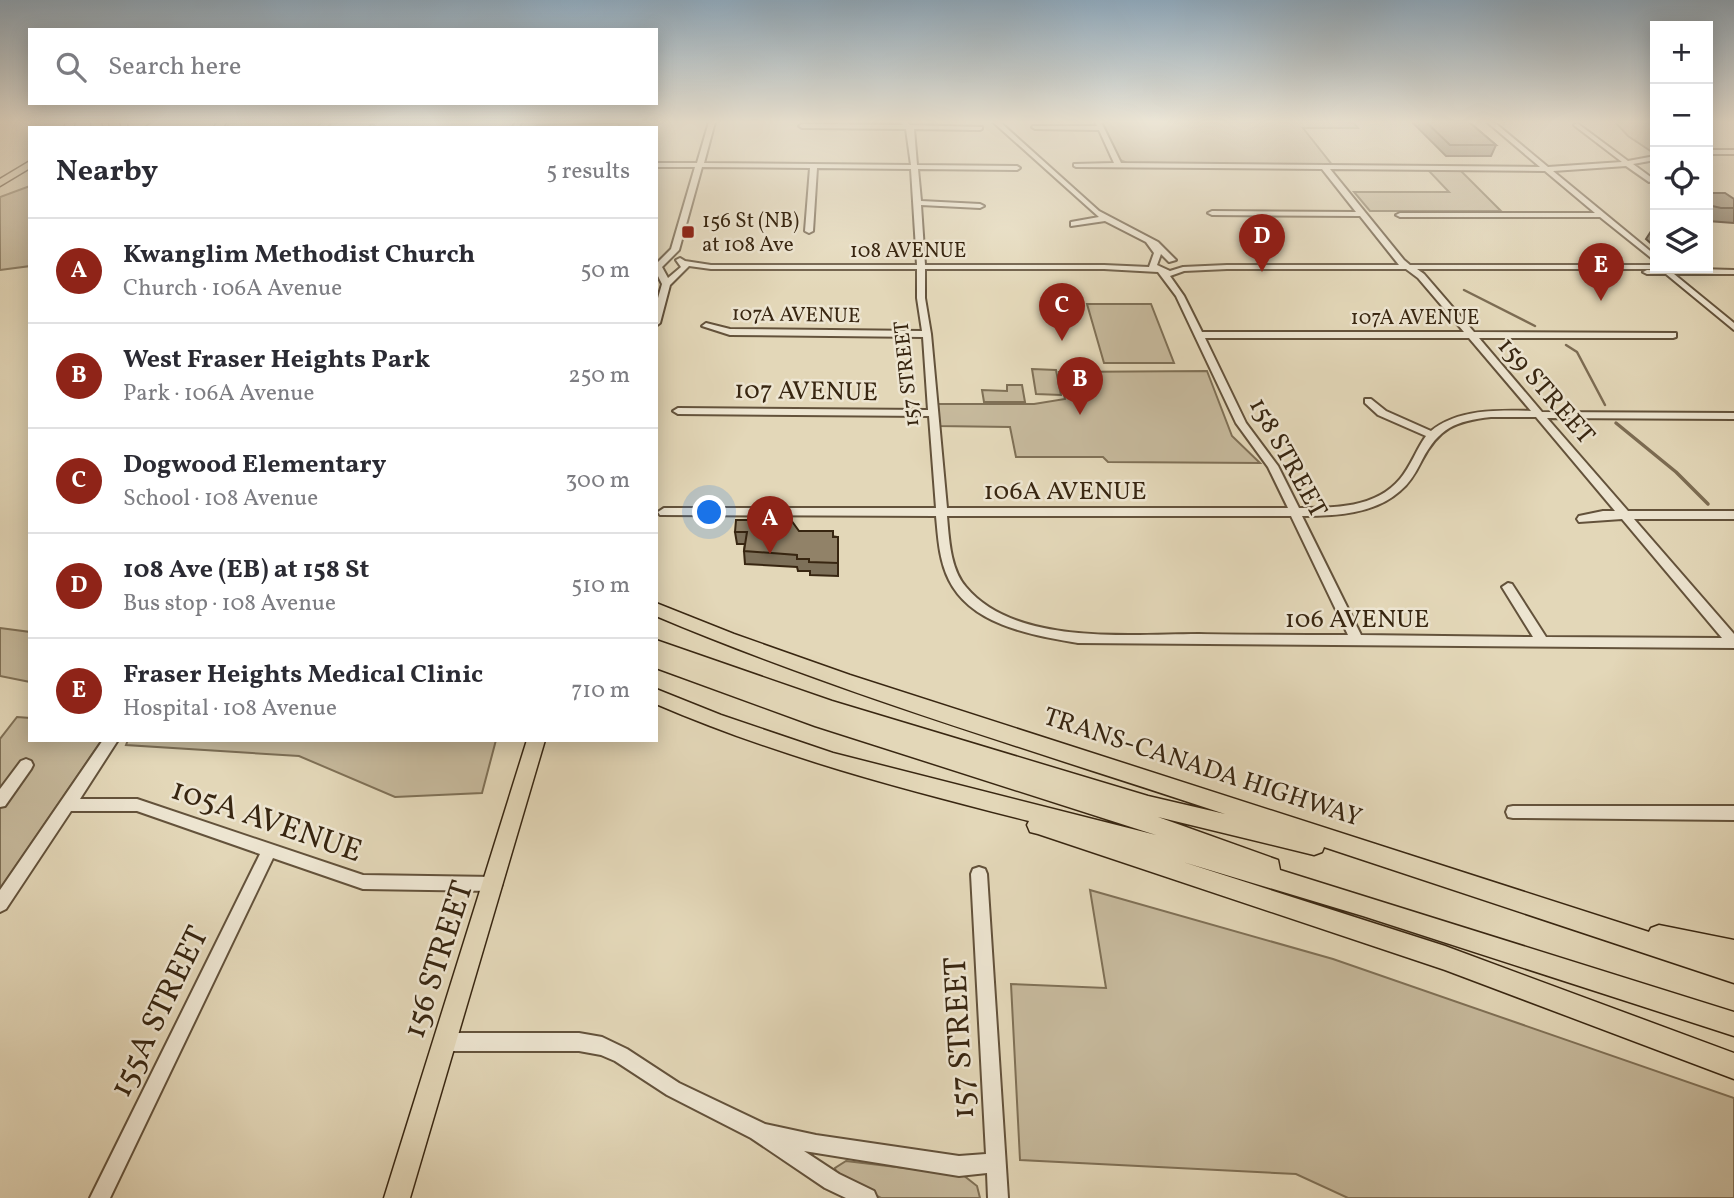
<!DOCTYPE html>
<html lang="en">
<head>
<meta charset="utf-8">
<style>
	:root { --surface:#fff; --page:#f2f2f3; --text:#2b2b33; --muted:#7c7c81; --line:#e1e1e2; --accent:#8f2418 }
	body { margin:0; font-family:Vollkorn,serif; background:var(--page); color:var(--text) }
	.controls { position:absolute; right:21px; top:21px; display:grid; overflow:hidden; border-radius:0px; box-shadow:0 4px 18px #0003 }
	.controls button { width:63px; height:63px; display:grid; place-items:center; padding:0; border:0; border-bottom:2px solid var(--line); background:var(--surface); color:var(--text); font:35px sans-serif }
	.you { position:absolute; left:710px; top:513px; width:24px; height:24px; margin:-18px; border:5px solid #fff; border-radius:50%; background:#1a73e8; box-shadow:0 0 0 10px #1a73e833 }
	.badge { display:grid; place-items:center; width:46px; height:46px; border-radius:50%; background:var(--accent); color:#fff; font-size:23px; font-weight:700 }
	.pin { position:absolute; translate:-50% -58px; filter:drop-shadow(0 2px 4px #0008) }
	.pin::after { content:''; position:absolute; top:37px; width:24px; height:21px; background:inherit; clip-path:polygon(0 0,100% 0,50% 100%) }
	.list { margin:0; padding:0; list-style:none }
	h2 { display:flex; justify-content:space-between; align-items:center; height:91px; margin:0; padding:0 28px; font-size:30px }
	h2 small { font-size:23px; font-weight:400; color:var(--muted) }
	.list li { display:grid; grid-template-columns:46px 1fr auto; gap:21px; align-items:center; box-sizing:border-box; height:105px; padding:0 28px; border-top:2px solid var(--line) }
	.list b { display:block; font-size:26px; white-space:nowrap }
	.list p { margin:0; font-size:23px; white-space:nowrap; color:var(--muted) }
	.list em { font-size:23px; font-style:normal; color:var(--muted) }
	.icon { flex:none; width:38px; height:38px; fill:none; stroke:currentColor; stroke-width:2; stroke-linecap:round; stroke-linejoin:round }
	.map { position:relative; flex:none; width:1734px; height:1198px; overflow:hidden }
	.search { position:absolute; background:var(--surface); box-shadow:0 4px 18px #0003; left:28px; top:28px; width:630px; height:77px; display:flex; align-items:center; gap:18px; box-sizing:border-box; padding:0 24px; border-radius:0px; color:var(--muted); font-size:26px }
	.panel { position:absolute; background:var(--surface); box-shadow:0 4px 18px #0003; left:28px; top:126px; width:630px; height:616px; border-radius:0px }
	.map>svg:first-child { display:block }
	.green { fill:#c6b99c; stroke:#7f7056; stroke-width:2 }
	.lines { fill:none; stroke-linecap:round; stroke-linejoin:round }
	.stream-far2 { stroke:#7c6c53; stroke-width:2 }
	.stream-far1 { stroke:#7c6c53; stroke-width:2.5 }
	.stream { stroke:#7c6c53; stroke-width:3.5 }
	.minor-casing { stroke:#63523b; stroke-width:4 }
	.major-casing { stroke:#382611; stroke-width:3 }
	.highway-casing { stroke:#382611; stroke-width:3 }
	.minor { fill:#ede5d1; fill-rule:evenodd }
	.major { fill:#e3d7b8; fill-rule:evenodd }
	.highway { fill:#e3d7b8; fill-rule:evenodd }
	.wall { fill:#7d7059; stroke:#382611; stroke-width:2 }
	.building { fill:#918268; stroke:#382611; stroke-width:2 }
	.poi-dot { fill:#8f2418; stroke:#ede5d1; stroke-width:2.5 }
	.labels { text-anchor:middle; stroke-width:5; stroke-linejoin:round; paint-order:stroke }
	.far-poi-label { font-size:21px; fill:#382611; stroke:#ede5d1; text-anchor:start }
	.far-street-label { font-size:21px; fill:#382611; stroke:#ede5d1 }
	.street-label { font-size:26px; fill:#382611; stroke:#ede5d1 }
	.near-street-label { font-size:32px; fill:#382611; stroke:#ede5d1 }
</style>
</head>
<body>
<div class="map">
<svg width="1734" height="1198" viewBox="0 0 1734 1198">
	<rect width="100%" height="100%" fill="#e3d7b8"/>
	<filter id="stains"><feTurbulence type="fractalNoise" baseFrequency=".00286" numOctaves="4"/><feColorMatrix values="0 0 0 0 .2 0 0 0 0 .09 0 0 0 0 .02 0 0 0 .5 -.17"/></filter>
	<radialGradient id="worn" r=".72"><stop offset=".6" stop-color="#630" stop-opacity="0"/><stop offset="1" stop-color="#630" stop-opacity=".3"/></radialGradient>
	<g class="green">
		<polygon points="230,122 322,122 316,128 226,128"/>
		<polygon points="1102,122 1353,122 1358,128 1303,128 1333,166 1130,164 1120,160"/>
		<polygon points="1615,122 1646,122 1655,126 1655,154 1628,136"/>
		<polygon points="1429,171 1461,171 1501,211 1370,211 1354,192 1449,192"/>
		<polygon points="30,186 30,266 0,270 0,197"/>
		<polygon points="1087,304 1151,304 1174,363 1104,363"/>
		<polygon points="1032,369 1056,370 1061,395 1036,394"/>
		<polygon points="1207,371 1232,436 1260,463 1108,462 1103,457 1016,457 1010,427 937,426 934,404 1034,404 1065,399 1059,372"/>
		<polygon points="1007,385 1022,385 1025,402 984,402 982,390 1007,391"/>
		<polygon points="0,628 30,632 30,682 0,676"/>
		<polygon points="17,717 30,718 30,740 102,740 0,889 0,739"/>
		<polygon points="128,740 496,740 482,793 395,797 299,756 126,745"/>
		<polygon points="1090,890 1333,959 1734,1098 1734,1198 1348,1198 1296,1174 1020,1160 1011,984 1106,988"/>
		<polygon points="846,1161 963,1175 977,1186 980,1198 881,1198 837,1176 835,1168"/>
	</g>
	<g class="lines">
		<polyline class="stream-far2" points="327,128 332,122"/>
		<g class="stream-far1">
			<polyline points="1464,290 1535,326"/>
			<polyline points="1566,345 1577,352 1605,405"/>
		</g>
		<polyline class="stream" points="1616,423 1676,472 1708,504"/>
		<defs>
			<g id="minor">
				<polygon points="516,122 522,122 518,128 512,128"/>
				<path d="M709 122H715L704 163 911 165 906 129 802 128 799 126 802 124 903 125 900 122H907L910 125 982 127V129L980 130 914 129 917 165 1017 166 1020 168 1017 170 918 169 921 201 980 204 984 206 980 208 921 205 925 265H1104L1149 267 1154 253 1146 242 1105 221 1071 226V222L1099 217 993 122H1000L1099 211 1158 242 1176 260 1169 262 1161 254 1157 265 1170 271 1183 267 1227 265H1399L1360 216 1212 215 1208 213 1212 211 1356 212 1322 169 1076 167 1074 166V164L1114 163 1099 130 1035 129 1032 127 1033 126H1097L1095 122H1101L1121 163 1540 167 1487 122H1494L1548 167 1622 162 1575 126 1574 125 1577 123 1628 161 1655 156V160L1633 164 1652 178 1653 180 1649 182 1626 166 1553 171 1655 255V261L1600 217H1400L1396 215 1400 213H1595L1545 171 1330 169 1404 260 1410 265H1655V268H1659L1655 269H1417L1424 274 1474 332 1676 333V337L1673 338H1479L1542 412 1734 413V419L1547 418 1628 511H1734V519H1634L1734 634V648L1078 643C1033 635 972 626 949 580 939 560 938 537 936 516L660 515 658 512 664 508H936L929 416 678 414 673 411 678 408 928 410 923 337 730 335 702 326 706 323 730 329 922 331 917 298V269H711L689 266 670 285 660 323 656 326V305L662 284 656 272V264L671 249 695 167H656V163H697ZM702 167 810 168 805 231 809 233 813 231 817 168 911 169 917 265H711L685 261 680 258 676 260 681 267 668 278 662 267 679 250ZM925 269H1104L1158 272 1176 296 1236 423 1268 467 1288 508H947L931 334 925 298ZM1227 269H1406L1418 278 1464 332H1202L1184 296 1170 276 1184 271ZM1205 338H1469L1531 411C1497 410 1458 409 1431 431L1386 411 1371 399H1365V403L1378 415 1426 436C1416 450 1411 466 1400 479 1376 508 1334 508 1299 508L1278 466 1246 423ZM1491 417H1536L1615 511H1603L1579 516 1577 519 1579 522 1622 519 1722 638 1546 637 1512 584 1508 583 1502 587 1533 637 1361 635 1302 516C1336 516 1374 514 1400 491 1410 483 1416 472 1422 460 1439 428 1455 421 1491 417ZM947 516H1291L1348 635C1298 635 1249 635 1199 634 1130 634 1015 646 966 587 950 569 949 538 947 516Z"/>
				<polygon points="616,124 618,125 618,127 535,128 538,126"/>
				<polygon points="372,125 376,128 369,128"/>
				<rect x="1708" y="150" width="26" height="4"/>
				<polygon points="1662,268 1734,270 1734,274 1674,274 1734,323 1734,330 1666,274 1647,274 1643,272 1647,270 1663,270"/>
				<polygon points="103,740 118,740 80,799 137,799 363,875 494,877 500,879 502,884 500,889 494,891 363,889 273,858 110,1198 90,1198 260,854 137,811 71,811 6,909 0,912 0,890"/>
				<polygon points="26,759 31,761 33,765 31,769 5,806 0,807 0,789 21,761"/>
				<polygon points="1513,806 1734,806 1734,820 1513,818 1508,817 1506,812 1508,807"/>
				<polygon points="979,867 985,869 987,874 1008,1198 988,1198 987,1173 959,1176 804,1151 839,1174 874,1191 877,1198 846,1198 825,1188 751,1138 667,1095 615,1061 601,1055 579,1051 443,1051 437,1048 434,1042 437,1036 443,1033 579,1033 602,1037 627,1049 679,1083 765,1124 816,1135 959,1156 986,1154 971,874 973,869"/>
			</g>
			<polygon id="major" points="527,740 545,740 410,1198 384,1198"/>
			<g id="highway">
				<polygon points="66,122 75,122 73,128 64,128"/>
				<polygon points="91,122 101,122 102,128 92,128"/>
				<polygon points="109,122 119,122 120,128 110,128"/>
				<polygon points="128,122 150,122 142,128 129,128"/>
				<polygon points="217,122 226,122 223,128 214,128"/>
				<polygon points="30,161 30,168 0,186 0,179"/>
				<path d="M656 603 734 634 850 675 1649 932 1651 928 1659 925 1734 940V983L1324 847 1322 852 1314 855 1158 817 1278 860 1280 870 1734 1012V1036L1363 916 1183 862 1445 946 1734 1053V1079L1445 970 1038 834 1030 832 1027 825 1029 821C902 789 777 756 656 704V689L721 715 833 753 1156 835 815 726 656 668V640L832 701 1148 796 1225 814C1035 751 841 694 656 616Z"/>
			</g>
		</defs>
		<use href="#minor" class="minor-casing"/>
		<use href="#major" class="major-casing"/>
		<use href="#highway" class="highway-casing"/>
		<use href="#minor" class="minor"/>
		<use href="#major" class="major"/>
		<use href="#highway" class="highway"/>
	</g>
	<g class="wall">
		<polygon points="1412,122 1469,122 1496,145 1491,156 1446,156"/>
		<polygon points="1708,193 1734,199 1734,223 1708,221"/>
		<polygon points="1655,225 1655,247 1646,239"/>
		<polygon points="799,531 838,537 838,576 810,575 810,571 798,571 797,567 745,564 744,551 745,544 737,544 735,532"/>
	</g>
	<g class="building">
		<polygon points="1426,122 1469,122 1496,145 1450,145"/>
		<polygon points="1708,193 1725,193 1734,199 1734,208 1721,208 1708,205"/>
		<polygon points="736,520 791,520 799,531 833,531 833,537 838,537 838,563 809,562 809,559 797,559 797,555 744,551 747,532 735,532"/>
	</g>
	<linearGradient id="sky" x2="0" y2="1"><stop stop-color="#8faabe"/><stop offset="0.42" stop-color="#f2eddf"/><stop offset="1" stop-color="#f2eddf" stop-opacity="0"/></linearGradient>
	<rect width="1734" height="290" fill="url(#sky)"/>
	<rect class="poi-dot" x="681" y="225" width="14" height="14" rx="3.5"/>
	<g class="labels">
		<g class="far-poi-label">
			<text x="702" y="227">156 St (NB)<tspan x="702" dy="24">at 108 Ave</tspan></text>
		</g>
		<g class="far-street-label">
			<text x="908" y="257">108 AVENUE</text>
			<text transform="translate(796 314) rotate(1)" y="7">107A AVENUE</text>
			<text x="1415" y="324">107A AVENUE</text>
			<text transform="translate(906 374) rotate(-96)" y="7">157 STREET</text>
		</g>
		<g class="street-label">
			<text transform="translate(806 390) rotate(1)" y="9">107 AVENUE</text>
			<text transform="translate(1547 390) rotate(49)" y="9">159 STREET</text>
			<text transform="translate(1289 457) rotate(61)" y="9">158 STREET</text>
			<text x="1065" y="499">106A AVENUE</text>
			<text x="1357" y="627">106 AVENUE</text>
			<text transform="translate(1203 766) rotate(18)" y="9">TRANS-CANADA HIGHWAY</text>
		</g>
		<g class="near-street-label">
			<text transform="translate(267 819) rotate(19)" y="11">105A AVENUE</text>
			<text transform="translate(437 959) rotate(-72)" y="11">156 STREET</text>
			<text transform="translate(158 1011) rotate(-64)" y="11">155A STREET</text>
			<text transform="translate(958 1038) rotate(-93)" y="11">157 STREET</text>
		</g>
	</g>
	<rect width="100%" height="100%" filter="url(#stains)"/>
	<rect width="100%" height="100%" fill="url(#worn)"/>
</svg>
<div class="controls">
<button>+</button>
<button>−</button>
<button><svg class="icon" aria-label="locate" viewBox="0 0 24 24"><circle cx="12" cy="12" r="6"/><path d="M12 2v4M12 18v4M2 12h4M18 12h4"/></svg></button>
<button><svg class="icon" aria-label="layers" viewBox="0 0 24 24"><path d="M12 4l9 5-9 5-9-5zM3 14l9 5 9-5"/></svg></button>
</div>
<div class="you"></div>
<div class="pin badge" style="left:770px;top:554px">A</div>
<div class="pin badge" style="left:1080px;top:415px">B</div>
<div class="pin badge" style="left:1062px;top:341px">C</div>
<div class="pin badge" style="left:1262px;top:272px">D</div>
<div class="pin badge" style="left:1601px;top:301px">E</div>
<div class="search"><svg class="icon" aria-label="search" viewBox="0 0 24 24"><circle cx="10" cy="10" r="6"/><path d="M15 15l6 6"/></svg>Search here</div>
<section class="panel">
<h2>Nearby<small>5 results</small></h2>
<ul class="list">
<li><span class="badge">A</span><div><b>Kwanglim Methodist Church</b><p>Church · 106A Avenue</p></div><em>50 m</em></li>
<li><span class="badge">B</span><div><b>West Fraser Heights Park</b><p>Park · 106A Avenue</p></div><em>250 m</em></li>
<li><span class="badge">C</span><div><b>Dogwood Elementary</b><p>School · 108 Avenue</p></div><em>300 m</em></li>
<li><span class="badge">D</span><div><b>108 Ave (EB) at 158 St</b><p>Bus stop · 108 Avenue</p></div><em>510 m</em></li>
<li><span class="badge">E</span><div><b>Fraser Heights Medical Clinic</b><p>Hospital · 108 Avenue</p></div><em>710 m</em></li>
</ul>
</section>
</div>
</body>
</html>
